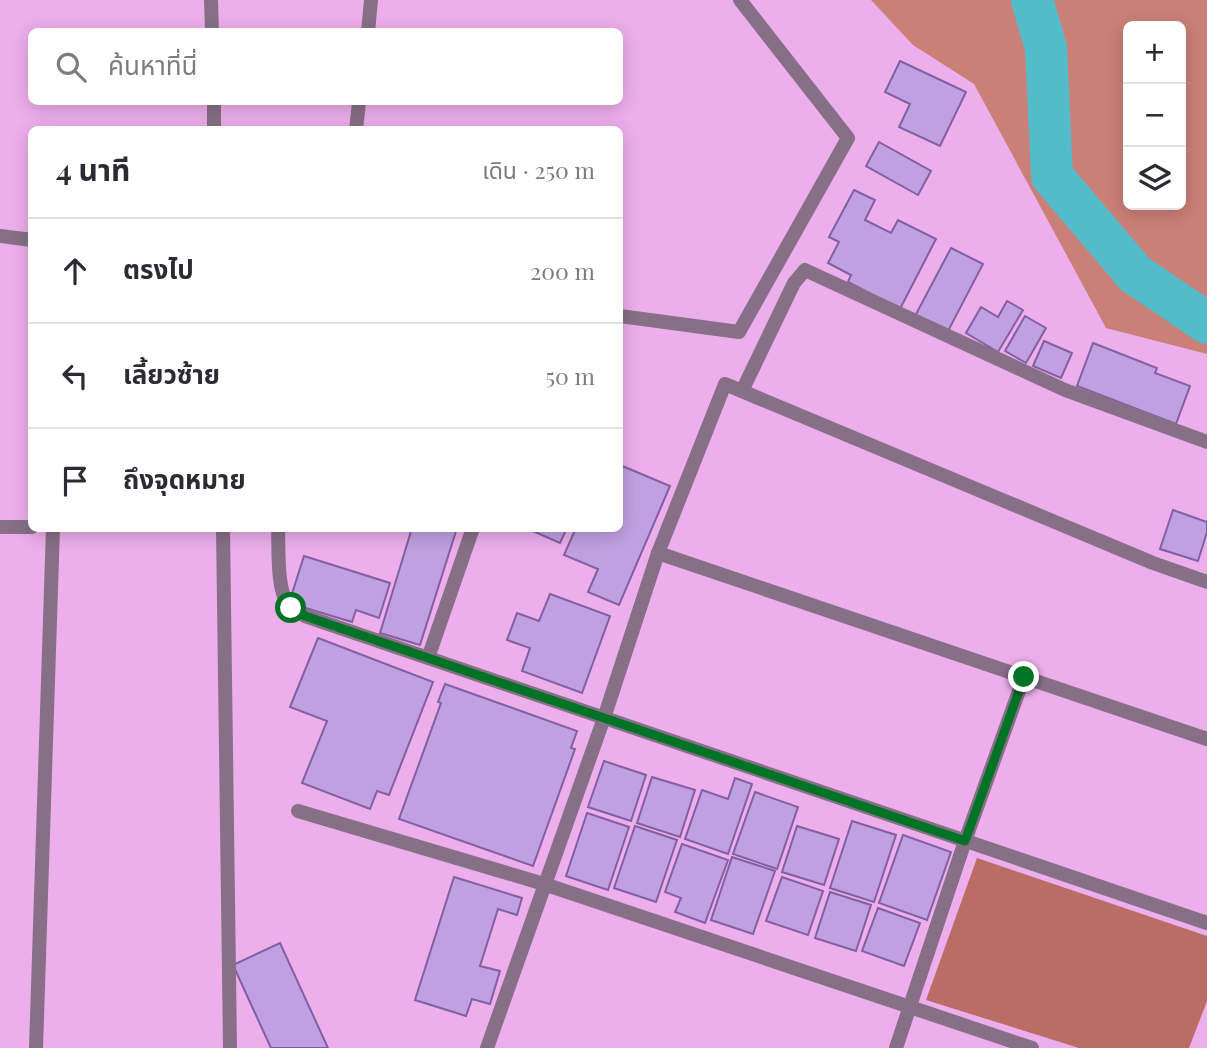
<!DOCTYPE html>
<html lang="th">
<head>
<meta charset="utf-8">
<style>
	:root { --surface:#fff; --page:#f2f2f3; --text:#2b2b33; --muted:#7c7c81; --line:#e1e1e2 }
	body { margin:0; font-family:"Playfair Display","Noto Sans Thai",serif; background:var(--page); color:var(--text) }
	.controls { position:absolute; right:21px; top:21px; display:grid; overflow:hidden; border-radius:10px; box-shadow:0 4px 18px #0003 }
	.controls button { width:63px; height:63px; display:grid; place-items:center; padding:0; border:0; border-bottom:2px solid var(--line); background:var(--surface); color:var(--text); font:35px sans-serif }
	.stop { position:absolute; width:21px; height:21px; margin:-16px; border:5px solid #017327; border-radius:50%; background:#fff }
	.stop.end { background:#017327; border-color:#fff; box-shadow:0 2px 7px #0008 }
	.list { margin:0; padding:0; list-style:none }
	h2 { display:flex; justify-content:space-between; align-items:center; height:91px; margin:0; padding:0 28px; font-size:30px }
	h2 small { font-size:23px; font-weight:400; color:var(--muted) }
	.list li { display:grid; grid-template-columns:46px 1fr auto; gap:21px; align-items:center; box-sizing:border-box; height:105px; padding:0 28px; border-top:2px solid var(--line) }
	.list b { display:block; font-size:26px; white-space:nowrap }
	.list em { font-size:23px; font-style:normal; color:var(--muted) }
	.icon { flex:none; width:38px; height:38px; fill:none; stroke:currentColor; stroke-width:2; stroke-linecap:round; stroke-linejoin:round }
	.map { position:relative; flex:none; width:1207px; height:1048px; overflow:hidden }
	.search { position:absolute; background:var(--surface); box-shadow:0 4px 18px #0003; left:28px; top:28px; width:595px; height:77px; display:flex; align-items:center; gap:18px; box-sizing:border-box; padding:0 24px; border-radius:10px; color:var(--muted); font-size:26px }
	.panel { position:absolute; background:var(--surface); box-shadow:0 4px 18px #0003; left:28px; top:126px; width:595px; height:406px; border-radius:10px }
	.map>svg:first-child { display:block }
	.green { fill:#cb8077; fill-rule:evenodd }
	.forest { fill:#b96d65 }
	.lines { fill:none; stroke-linecap:round; stroke-linejoin:round }
	.river { stroke:#53bbc9; stroke-width:42 }
	.building { fill:#c0a0e1; stroke:#825fa2; stroke-width:2 }
	.street { stroke:#877087; stroke-width:14 }
	.route { stroke:#017327; stroke-width:9 }
</style>
</head>
<body>
<div class="map">
<svg width="1207" height="1048" viewBox="0 0 1207 1048">
	<rect width="100%" height="100%" fill="#edaeec"/>
	<path class="green" d="M871 0H1207V354L1106 328 974 84 913 45ZM1128 26H1181V205H1128Z"/>
	<polygon class="forest" points="977,858 1207,936 1207,1001 1189,1048 1079,1048 926,1000"/>
	<g class="lines">
		<polyline class="river" points="1032,0 1046,48 1052,176 1135,274 1207,323"/>
	</g>
	<g class="building">
		<polygon points="900,61 966,92 940,146 899,127 910,104 885,92"/>
		<polygon points="879,142 931,171 918,195 866,166"/>
		<polygon points="854,190 875,200 865,220 891,233 898,220 936,239 900,309 848,282 851,275 828,263 839,242 829,237"/>
		<polygon points="951,248 983,264 947,333 915,316"/>
		<polygon points="1007,301 1023,310 998,352 966,333 981,307 998,317"/>
		<polygon points="1025,316 1046,328 1026,363 1005,351"/>
		<polygon points="1044,341 1072,353 1061,378 1033,366"/>
		<polygon points="1093,343 1157,368 1155,373 1190,386 1176,424 1077,386"/>
		<polygon points="620,465 670,486 619,605 588,592 598,569 564,555 576,528 620,528"/>
		<polygon points="1173,510 1207,522 1207,532 1198,561 1160,549"/>
		<polygon points="412,528 457,528 420,645 380,633"/>
		<polygon points="526,528 567,528 560,543"/>
		<polygon points="304,556 390,583 379,618 356,610 352,622 289,603"/>
		<polygon points="550,594 610,616 582,693 522,671 530,648 507,640 517,613 539,621"/>
		<polygon points="318,638 433,682 389,795 377,791 370,809 302,783 327,721 290,707"/>
		<polygon points="445,684 577,731 571,748 575,749 533,866 399,819 441,703 438,702"/>
		<polygon points="604,761 646,775 631,821 588,807"/>
		<polygon points="652,777 695,790 680,837 637,823"/>
		<polygon points="735,778 752,784 728,854 685,839 702,790 728,799"/>
		<polygon points="755,792 798,807 777,869 733,854"/>
		<polygon points="587,813 629,827 608,890 566,876"/>
		<polygon points="852,821 896,835 874,902 830,888"/>
		<polygon points="635,826 677,840 656,902 614,888"/>
		<polygon points="797,826 839,839 824,885 782,872"/>
		<polygon points="903,835 951,852 927,920 879,903"/>
		<polygon points="682,844 728,860 705,923 675,912 681,898 665,892"/>
		<polygon points="732,857 775,871 753,934 711,920"/>
		<polygon points="454,877 522,898 517,915 498,909 480,966 500,971 490,1004 472,999 466,1016 415,1000"/>
		<polygon points="782,877 823,891 808,935 766,921"/>
		<polygon points="830,892 871,905 856,951 815,938"/>
		<polygon points="878,908 920,923 904,966 862,951"/>
		<polygon points="280,943 328,1048 271,1048 233,965"/>
	</g>
	<g class="lines">
		<g class="street">
			<polyline points="211,0 212,32"/>
			<polyline points="368,32 371,0"/>
			<polyline points="214,102 214,130"/>
			<polyline points="356,130 359,102"/>
			<polyline points="0,236 32,240"/>
			<polyline points="620,316 739,332 848,138 740,0"/>
			<polyline points="742,391 794,283 805,270 1065,390 1207,442"/>
			<polyline points="0,527 32,527"/>
			<polyline points="223,528 230,1048"/>
			<path d="M278 528C279 548 276 593 290 607 294 610 300 613 305 616L1207 923"/>
			<polyline points="658,553 1207,739"/>
			<polyline points="428,658 473,528"/>
			<polyline points="298,811 544,884 1032,1048"/>
			<polyline points="36,1048 53,528"/>
			<polyline points="487,1048 604,718 658,553 725,384 1153,563 1207,582"/>
			<polyline points="896,1048 965,841 1024,677"/>
		</g>
	</g>
	<g class="lines">
		<polyline class="route" points="291,608 305,616 965,841 1024,677"/>
	</g>
</svg>
<div class="controls">
<button>+</button>
<button>−</button>
<button><svg class="icon" aria-label="layers" viewBox="0 0 24 24"><path d="M12 4l9 5-9 5-9-5zM3 14l9 5 9-5"/></svg></button>
</div>
<div class="stop" style="left:291px;top:608px"></div>
<div class="stop end" style="left:1024px;top:677px"></div>
<div class="search"><svg class="icon" aria-label="search" viewBox="0 0 24 24"><circle cx="10" cy="10" r="6"/><path d="M15 15l6 6"/></svg>ค้นหาที่นี่</div>
<section class="panel">
<h2>4 นาที<small>เดิน · 250 m</small></h2>
<ul class="list">
<li><svg class="icon" aria-label="ahead" viewBox="0 0 24 24"><path d="M12 20V5M6 11l6-6 6 6"/></svg><div><b>ตรงไป</b></div><em>200 m</em></li>
<li><svg class="icon" aria-label="left" viewBox="0 0 24 24"><path d="M17 20v-9H6M10 6l-5 5 5 5"/></svg><div><b>เลี้ยวซ้าย</b></div><em>50 m</em></li>
<li><svg class="icon" aria-label="arrive" viewBox="0 0 24 24"><path d="M6 21V4h12l-3 4 3 4H6"/></svg><div><b>ถึงจุดหมาย</b></div></li>
</ul>
</section>
</div>
</body>
</html>
